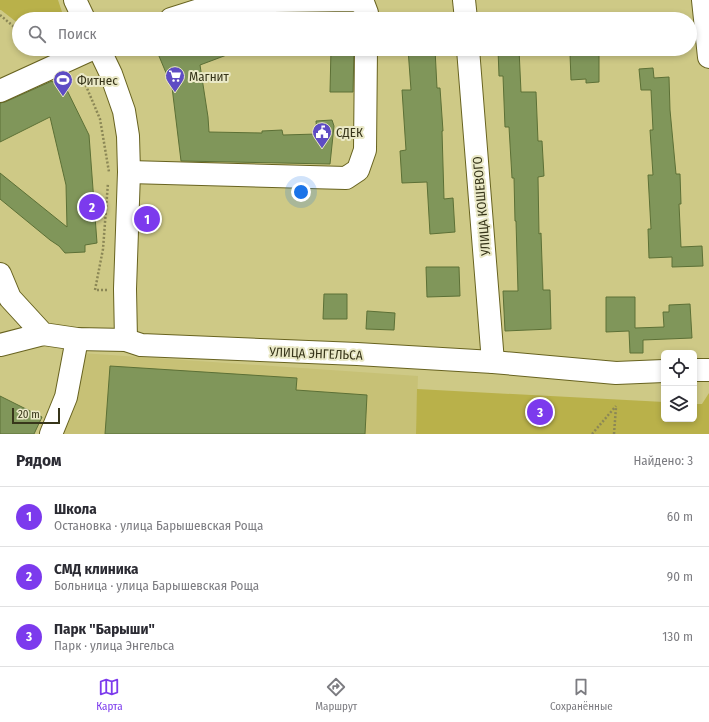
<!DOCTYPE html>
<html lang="ru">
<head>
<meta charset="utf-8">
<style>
	:root { --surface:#fff; --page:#f2f2f3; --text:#2b2b33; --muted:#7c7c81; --line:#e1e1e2; --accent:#7c3aed }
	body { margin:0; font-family:"Fira Sans Condensed",sans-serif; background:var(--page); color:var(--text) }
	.controls { position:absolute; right:12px; bottom:12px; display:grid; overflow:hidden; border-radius:6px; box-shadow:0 2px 6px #0003 }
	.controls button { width:36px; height:36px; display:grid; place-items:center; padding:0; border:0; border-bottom:1px solid var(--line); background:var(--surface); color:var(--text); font:20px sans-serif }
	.scale { position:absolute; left:12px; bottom:10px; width:48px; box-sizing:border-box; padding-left:4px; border:2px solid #37351a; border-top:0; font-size:11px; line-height:14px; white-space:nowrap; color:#37351a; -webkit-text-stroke:3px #eae9c7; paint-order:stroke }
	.you { position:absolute; left:301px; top:192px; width:14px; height:14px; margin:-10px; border:3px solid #fff; border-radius:50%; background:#1a73e8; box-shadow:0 0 0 6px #1a73e833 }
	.badge { display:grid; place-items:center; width:26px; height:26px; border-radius:50%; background:var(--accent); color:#fff; font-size:13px; font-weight:700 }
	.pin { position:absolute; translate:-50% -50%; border:2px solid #fff; box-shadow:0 1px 4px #0006 }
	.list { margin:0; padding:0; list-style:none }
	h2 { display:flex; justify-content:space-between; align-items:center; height:52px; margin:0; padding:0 16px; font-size:17px }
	h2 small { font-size:13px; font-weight:400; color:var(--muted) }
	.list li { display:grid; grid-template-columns:26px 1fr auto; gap:12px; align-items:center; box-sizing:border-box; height:60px; padding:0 16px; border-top:1px solid var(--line) }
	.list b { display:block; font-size:15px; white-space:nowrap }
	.list p { margin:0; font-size:13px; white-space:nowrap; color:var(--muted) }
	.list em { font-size:13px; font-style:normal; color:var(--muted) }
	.icon { flex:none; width:22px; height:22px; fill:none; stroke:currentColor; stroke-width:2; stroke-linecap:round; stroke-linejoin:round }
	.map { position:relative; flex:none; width:709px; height:434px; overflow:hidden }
	.search { position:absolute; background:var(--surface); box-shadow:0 2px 6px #0003; left:12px; right:12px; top:12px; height:44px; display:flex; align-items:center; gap:10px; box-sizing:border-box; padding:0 14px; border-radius:22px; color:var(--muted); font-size:15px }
	.sheet { height:232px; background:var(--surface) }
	nav { display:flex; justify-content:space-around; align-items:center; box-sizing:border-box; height:56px; border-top:1px solid var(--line); background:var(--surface); font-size:11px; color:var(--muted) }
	nav a { display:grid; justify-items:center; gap:2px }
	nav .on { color:var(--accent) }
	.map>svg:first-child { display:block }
	.built { fill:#c7c176 }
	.green { fill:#b9b14a }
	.building { fill:#80965a; stroke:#5c7036 }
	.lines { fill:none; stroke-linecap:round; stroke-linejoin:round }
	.minor-casing { stroke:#686320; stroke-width:24 }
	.path { stroke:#8b8756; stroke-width:2.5; stroke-dasharray:2 2; stroke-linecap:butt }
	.minor { stroke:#fff; stroke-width:22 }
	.labels { text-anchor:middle; stroke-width:4; stroke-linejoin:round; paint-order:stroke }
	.poi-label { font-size:13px; fill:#37351a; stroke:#eae9c7; text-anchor:start }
	.street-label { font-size:13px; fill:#37351a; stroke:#eae9c7 }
</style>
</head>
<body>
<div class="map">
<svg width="709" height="434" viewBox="0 0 709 434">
	<rect width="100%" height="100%" fill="#cec986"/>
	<polygon class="built" points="81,353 418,376 416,434 60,434"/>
	<g class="green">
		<polygon points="0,0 58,0 62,12 43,19 19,19 19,24 1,10 0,10"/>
		<polygon points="417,389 664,402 664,419 694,419 694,404 702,404 709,393 709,434 416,434"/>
	</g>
	<g class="building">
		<polygon points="156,49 240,49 240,50 200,65 208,117 209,132 262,133 262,131 282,130 283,135 317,134 316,121 332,120 334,126 330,164 181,161 172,87"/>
		<polygon points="331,49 354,49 353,92 330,92"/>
		<polygon points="408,49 435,49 437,88 440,88 443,131 442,131 444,199 453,198 455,232 430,234 427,182 402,183 400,151 406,150 402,90 411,90"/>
		<polygon points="498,49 519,49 521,92 536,92 538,141 542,141 544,176 538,177 539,234 541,233 543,290 550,290 551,329 505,331 503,291 518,291 516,221 515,221 514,178 512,178 509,127 505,127 503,76 499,76"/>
		<polygon points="585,49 599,49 599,82 586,83 586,79 571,80 570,54 585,53"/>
		<polygon points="653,68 654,78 669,77 670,110 676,174 680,174 681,204 679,204 681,247 702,246 703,266 672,267 672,257 649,258 648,229 651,229 648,175 653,175 650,130 653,130 651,90 641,90 639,69"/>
		<polygon points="61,78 89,135 97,243 85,245 85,252 65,253 59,246 50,240 0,199 0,173 67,227 66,185 50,117 0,142 0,103 5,102 52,81 52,82"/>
		<polygon points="426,267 459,267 460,296 427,297"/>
		<polygon points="324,294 347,294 347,319 323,319"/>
		<polygon points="606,297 635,297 635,328 664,327 663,312 669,312 669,305 690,304 692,338 643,340 643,353 630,353 629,331 606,332"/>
		<polygon points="367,311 395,313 394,330 366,329"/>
		<polygon points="110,366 297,378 296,390 367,395 365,434 105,434"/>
		<polygon points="0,396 42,417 34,434 0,434"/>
	</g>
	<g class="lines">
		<defs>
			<g id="minor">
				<polyline points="75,0 84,19"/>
				<polyline points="464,0 466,19"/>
				<polyline points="703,0 709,57"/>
				<polyline points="171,19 215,5 273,1 356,0 364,5 367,13 367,19"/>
				<polyline points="99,49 111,74 124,111 128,136 129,172 125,289 126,340"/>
				<polyline points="468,49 493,362"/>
				<polyline points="0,91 92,49"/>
				<polyline points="129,172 346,178 358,170 365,150 366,49"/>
				<polyline points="0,274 10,298 43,334 77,339 126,340 141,345 357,354 493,362 616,373 664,371"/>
				<polyline points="0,345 43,334"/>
				<polyline points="694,370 709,370"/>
				<polyline points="51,434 66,397 77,339"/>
			</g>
		</defs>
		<use href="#minor" class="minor-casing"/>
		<g class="path">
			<polyline points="0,15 19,31"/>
			<polyline points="81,74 100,119 109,172"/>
			<polyline points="107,290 95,290 103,249 108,183"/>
			<polyline points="592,434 616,406"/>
			<polyline points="614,434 616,407"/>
		</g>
		<use href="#minor" class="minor"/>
	</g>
	<defs>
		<symbol id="supermarket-pin" viewBox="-11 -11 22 30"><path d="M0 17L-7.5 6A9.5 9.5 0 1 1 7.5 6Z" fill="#5e4cc4" stroke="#eae9c7"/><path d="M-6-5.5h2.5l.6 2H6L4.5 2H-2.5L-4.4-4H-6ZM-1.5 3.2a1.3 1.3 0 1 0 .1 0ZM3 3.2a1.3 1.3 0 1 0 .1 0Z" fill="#fff"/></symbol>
		<symbol id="stadium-pin" viewBox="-11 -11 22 30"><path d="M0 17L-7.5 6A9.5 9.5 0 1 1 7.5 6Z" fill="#5e4cc4" stroke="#eae9c7"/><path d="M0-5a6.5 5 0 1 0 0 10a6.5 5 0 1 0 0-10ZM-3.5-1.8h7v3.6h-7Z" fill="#fff"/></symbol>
		<symbol id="civic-pin" viewBox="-11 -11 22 30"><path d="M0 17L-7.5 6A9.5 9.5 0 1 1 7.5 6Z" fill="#5e4cc4" stroke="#eae9c7"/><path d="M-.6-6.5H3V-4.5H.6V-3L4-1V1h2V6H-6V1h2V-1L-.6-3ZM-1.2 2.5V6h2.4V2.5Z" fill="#fff"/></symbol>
	</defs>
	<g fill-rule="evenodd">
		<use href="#supermarket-pin" x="164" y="65" width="22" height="30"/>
		<use href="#stadium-pin" x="52" y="69" width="22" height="30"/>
		<use href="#civic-pin" x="311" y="121" width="22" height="30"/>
	</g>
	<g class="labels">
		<g class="poi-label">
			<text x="189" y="81">Магнит</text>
			<text x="77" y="85">Фитнес</text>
			<text x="336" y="137">СДЕК</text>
		</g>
		<g class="street-label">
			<text transform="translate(481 206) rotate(-95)" y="5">УЛИЦА КОШЕВОГО</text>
			<text transform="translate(316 353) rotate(2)" y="5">УЛИЦА ЭНГЕЛЬСА</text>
		</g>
	</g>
</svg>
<div class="controls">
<button><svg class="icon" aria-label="locate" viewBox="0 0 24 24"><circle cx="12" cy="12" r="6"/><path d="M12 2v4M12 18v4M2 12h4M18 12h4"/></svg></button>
<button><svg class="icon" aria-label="layers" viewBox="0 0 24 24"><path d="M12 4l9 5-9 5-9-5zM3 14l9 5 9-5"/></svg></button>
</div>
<div class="scale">20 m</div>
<div class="you"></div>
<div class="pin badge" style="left:147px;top:219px">1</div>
<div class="pin badge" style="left:92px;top:207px">2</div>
<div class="pin badge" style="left:540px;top:412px">3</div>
<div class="search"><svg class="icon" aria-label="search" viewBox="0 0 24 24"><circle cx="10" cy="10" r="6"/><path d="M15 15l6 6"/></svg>Поиск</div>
</div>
<section class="sheet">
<h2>Рядом<small>Найдено: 3</small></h2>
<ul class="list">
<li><span class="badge">1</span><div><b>Школа</b><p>Остановка · улица Барышевская Роща</p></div><em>60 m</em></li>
<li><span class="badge">2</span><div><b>СМД клиника</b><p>Больница · улица Барышевская Роща</p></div><em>90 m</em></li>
<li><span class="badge">3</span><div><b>Парк &quot;Барыши&quot;</b><p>Парк · улица Энгельса</p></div><em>130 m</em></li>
</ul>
</section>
<nav>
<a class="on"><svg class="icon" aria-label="map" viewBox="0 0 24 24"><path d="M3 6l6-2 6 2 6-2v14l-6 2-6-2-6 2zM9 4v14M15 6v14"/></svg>Карта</a>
<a><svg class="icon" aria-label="directions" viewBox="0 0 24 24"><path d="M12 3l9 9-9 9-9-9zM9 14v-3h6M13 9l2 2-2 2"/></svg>Маршрут</a>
<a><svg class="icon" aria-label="saved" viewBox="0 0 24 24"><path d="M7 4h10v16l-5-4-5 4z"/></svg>Сохранённые</a>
</nav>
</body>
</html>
